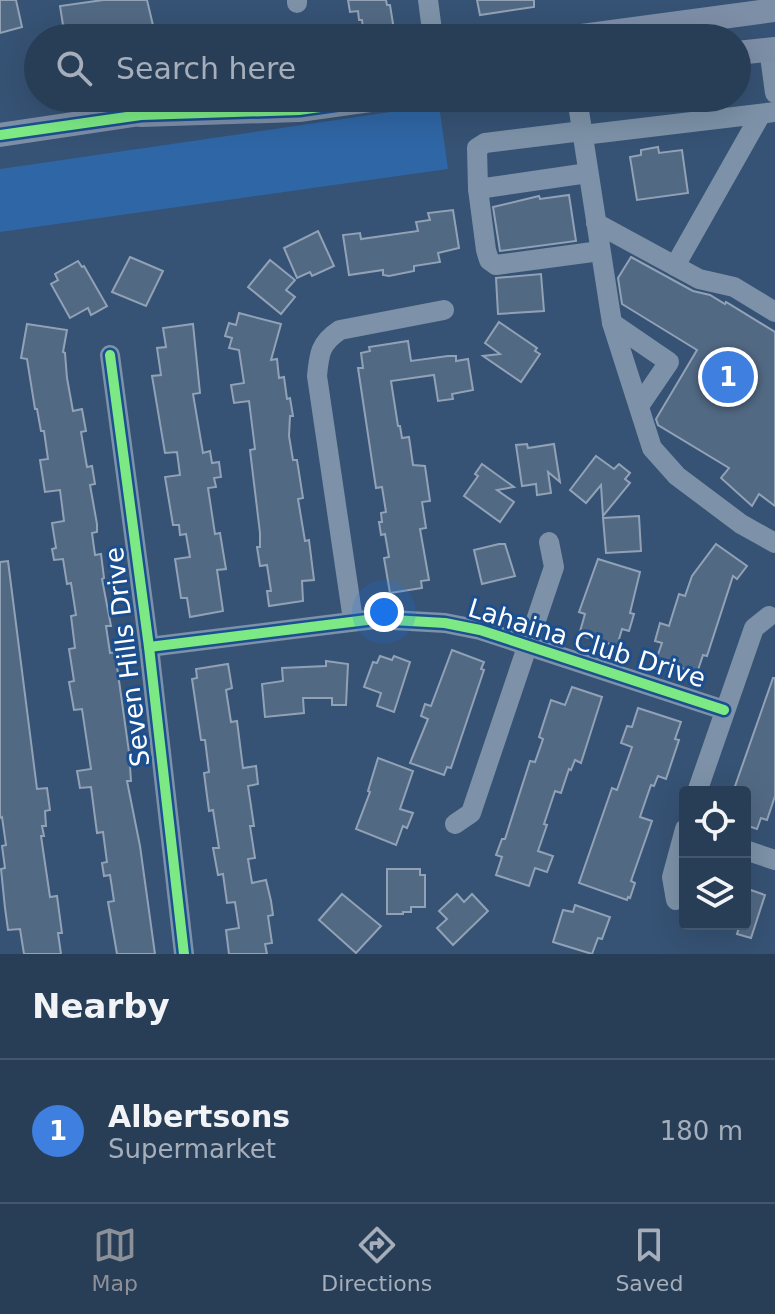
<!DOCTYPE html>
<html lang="en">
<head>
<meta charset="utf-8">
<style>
	:root { --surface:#283e57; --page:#30455d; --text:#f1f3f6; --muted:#a5aeba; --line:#44576d; --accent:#8c9099 }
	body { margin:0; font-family:"DejaVu Sans",sans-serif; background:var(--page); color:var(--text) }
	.controls { position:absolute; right:24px; bottom:24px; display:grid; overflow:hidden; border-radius:8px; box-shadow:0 8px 32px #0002 }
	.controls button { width:72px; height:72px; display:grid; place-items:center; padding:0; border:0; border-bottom:2px solid var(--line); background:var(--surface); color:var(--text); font:40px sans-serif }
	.you { position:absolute; left:384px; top:612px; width:28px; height:28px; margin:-20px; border:6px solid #fff; border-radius:50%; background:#1a73e8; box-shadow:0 0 0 12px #1a73e833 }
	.badge { display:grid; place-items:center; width:52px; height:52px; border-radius:50%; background:var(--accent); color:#fff; font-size:26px; font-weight:700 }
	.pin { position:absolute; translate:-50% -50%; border:4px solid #fff; box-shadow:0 2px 8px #0006 }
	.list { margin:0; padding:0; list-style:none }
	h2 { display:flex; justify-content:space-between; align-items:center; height:104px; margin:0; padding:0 32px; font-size:34px }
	h2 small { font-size:26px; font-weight:400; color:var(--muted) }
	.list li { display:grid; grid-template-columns:52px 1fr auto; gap:24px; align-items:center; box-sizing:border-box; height:144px; padding:0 32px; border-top:2px solid var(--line) }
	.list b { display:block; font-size:30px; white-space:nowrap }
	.list p { margin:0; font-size:26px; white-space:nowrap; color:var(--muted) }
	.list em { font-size:26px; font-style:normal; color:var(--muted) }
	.icon { flex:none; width:44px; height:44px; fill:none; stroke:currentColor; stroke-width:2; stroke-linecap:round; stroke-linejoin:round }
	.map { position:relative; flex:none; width:775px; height:954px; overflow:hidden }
	.search { position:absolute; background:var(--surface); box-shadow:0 8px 32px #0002; left:24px; right:24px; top:24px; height:88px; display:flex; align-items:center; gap:20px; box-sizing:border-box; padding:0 28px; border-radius:44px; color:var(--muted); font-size:30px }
	.sheet { height:248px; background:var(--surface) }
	nav { display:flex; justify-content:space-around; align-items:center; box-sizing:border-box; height:112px; border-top:2px solid var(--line); background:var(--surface); font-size:22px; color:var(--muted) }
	nav a { display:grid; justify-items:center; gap:4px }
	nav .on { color:var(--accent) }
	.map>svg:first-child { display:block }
	.green { fill:#2f66a5 }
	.building { fill:#526984; stroke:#92a2b6; stroke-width:2 }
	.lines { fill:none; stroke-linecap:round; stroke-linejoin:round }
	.minor { stroke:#7d92a8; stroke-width:20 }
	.major { stroke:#7d8ea7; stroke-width:24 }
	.cycleway-casing { stroke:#1b4f8f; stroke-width:15 }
	.cycleway { stroke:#7ce984; stroke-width:10 }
	.labels { text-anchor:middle; stroke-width:6; stroke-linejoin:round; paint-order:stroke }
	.street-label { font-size:26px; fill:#fff; stroke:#1b4f8f }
</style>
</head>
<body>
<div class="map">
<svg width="775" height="954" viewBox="0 0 775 954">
	<rect width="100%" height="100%" fill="#365274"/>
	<polygon class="green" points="439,105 448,169 0,232 0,169"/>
	<g class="building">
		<polygon points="0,0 16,0 22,27 0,33"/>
		<polygon points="103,0 147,0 156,38 65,38 60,6"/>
		<polygon points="348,0 386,0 387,5 390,5 394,30 364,35 362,20 359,20 358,11 350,12"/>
		<polygon points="477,0 534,0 534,7 480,15"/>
		<polygon points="658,147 659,153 682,150 688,193 637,200 630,157 641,155 641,150"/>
		<polygon points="569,195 576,241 500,251 493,207 539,196 540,199"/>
		<polygon points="453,210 459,248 438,253 440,262 414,266 414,271 389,276 383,275 383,270 349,275 343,235 360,233 361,239 418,231 416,222 430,220 428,213"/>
		<polygon points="318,231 334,266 312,276 310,272 297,278 284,248"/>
		<polygon points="130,257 163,271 146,306 112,292"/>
		<polygon points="631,257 693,291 710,295 725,304 726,302 775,332 775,506 759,494 752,506 721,478 729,468 658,425 656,419 697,350 622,304 618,278"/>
		<polygon points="270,260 295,280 286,290 295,297 281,314 248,287"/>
		<polygon points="78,261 82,267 84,266 107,306 91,315 88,308 70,318 51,284 58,280 55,274"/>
		<polygon points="541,274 544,311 498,314 496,278"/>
		<polygon points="239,313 281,324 271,360 277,359 279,378 284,377 287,399 290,398 293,416 290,416 289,436 293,460 297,460 303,498 298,499 305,541 309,540 314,580 302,581 303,601 269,606 267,591 271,591 267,565 260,566 257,547 260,547 260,533 250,450 255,449 249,401 234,403 231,385 244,383 239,350 229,348 232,338 225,336 229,323 236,325"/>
		<polygon points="499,322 537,348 535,351 540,354 521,382 483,356 500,354 485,343"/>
		<polygon points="27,324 67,330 63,352 65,353 67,378 73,411 82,409 86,431 81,432 87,467 92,466 95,484 90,485 97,524 97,532 92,533 95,555 101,554 104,578 102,579 111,626 106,626 110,653 115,652 129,752 131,781 127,781 140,846 155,954 117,954 108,902 114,901 110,875 104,876 102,863 107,862 103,832 97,833 91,787 80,788 77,771 91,769 82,709 74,710 69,682 74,681 69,649 75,648 71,616 76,615 71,583 67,584 63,559 54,560 52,549 56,548 52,523 64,521 60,490 45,492 40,460 48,459 44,431 41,431 37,409 35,409 27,359 21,358"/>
		<polygon points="193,324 200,393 193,394 203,453 210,451 212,463 219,462 221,477 214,478 216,487 208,488 215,534 220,533 226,569 217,570 223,611 190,617 187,598 181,598 175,559 190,557 186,534 180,535 179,525 173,525 165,477 180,475 177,452 165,453 152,376 161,375 157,348 166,347 163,328"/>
		<polygon points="408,341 411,361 448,356 456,356 456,361 468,359 473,390 452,394 453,399 438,401 434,375 391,381 398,426 400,426 402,438 409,437 413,465 425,466 430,501 422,502 426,528 420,529 429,580 421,581 422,588 390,593 384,558 389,557 385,534 381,535 379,522 382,522 381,513 386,512 382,487 376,488 358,368 363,368 361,353 370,351 369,347"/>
		<polygon points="527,444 528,448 554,444 560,482 548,472 551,493 537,495 536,484 522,486 516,445"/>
		<polygon points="596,456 614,469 619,464 630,473 625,479 630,483 603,516 601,485 586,503 570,490"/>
		<polygon points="482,464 514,487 497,490 514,502 500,522 464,496 478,476 475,474"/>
		<polygon points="639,516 641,551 606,553 603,518"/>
		<polygon points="499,544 505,544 515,576 482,584 474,550"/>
		<polygon points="716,544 747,566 737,579 733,576 707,656 703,655 697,673 656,660 662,643 655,641 660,623 669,626 679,594 685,596 692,576"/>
		<polygon points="598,559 640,572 630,613 634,614 629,631 622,629 617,646 579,635 585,614 579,612"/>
		<polygon points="8,561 37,789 47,788 50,810 45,811 46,826 42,826 44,836 41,836 50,897 57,896 62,933 58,933 61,954 24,954 20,929 8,930 5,908 1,869 5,868 2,846 6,845 2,817 0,818 0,562"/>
		<polygon points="452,650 484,662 481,669 484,670 451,768 447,767 444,775 410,763 428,719 421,716 425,704 431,706"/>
		<polygon points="380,656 392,660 394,656 410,662 394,712 377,706 381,693 364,687 373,662 377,663"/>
		<polygon points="326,661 348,664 346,705 332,705 332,698 303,698 304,713 265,717 262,684 283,681 282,668 326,666"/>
		<polygon points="228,664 232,688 226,690 231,722 237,721 243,768 256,766 258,784 248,786 254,826 250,826 255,858 248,859 252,883 266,880 271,901 273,915 268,916 272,943 265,944 267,954 229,954 226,930 239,928 235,902 227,903 223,874 218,875 213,848 219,848 213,810 209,811 204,773 209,772 205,740 201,740 192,679 197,678 196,669"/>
		<polygon points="773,678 775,678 775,796 767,820 761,818 757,829 745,825 745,792 733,792"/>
		<polygon points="572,687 602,697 581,763 575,760 571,770 569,769 561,793 555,791 544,824 547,825 538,851 553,856 547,872 535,868 529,886 496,875 502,857 496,855 502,839 505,839 530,761 535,762 543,739 539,737 551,700 565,705"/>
		<polygon points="638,708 681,722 675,739 679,740 666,779 658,776 654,786 651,785 643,808 640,817 652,821 631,881 635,883 630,898 628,897 627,900 579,883 612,788 617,790 632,747 621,743 627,726 632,727"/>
		<polygon points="378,758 413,771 400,809 413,813 407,828 403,826 396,845 356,829 370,792 368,791"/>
		<polygon points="387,869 420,869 420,875 425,875 425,907 411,907 411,912 403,912 403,914 387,914"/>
		<polygon points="745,888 765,895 751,938 737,934 740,924 745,924"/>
		<polygon points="342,894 381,926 356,953 319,920"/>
		<polygon points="457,894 464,902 472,894 488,911 453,945 437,928 447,919 439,911"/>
		<polygon points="575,905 610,917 602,939 598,938 592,954 553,942 563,910 573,912"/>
	</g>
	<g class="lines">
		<g class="minor">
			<polyline points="297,0 297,3"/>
			<polyline points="428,0 433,38"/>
			<polyline points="769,49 775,93"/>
			<polyline points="577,98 612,323 652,448 677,476 741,524 775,543"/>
			<polyline points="582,131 485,143 477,148 478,189 588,173"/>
			<polyline points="583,135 775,112"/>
			<polyline points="478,189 486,250 489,260 496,265 600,251"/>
			<polyline points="596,223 699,279 734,287 775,312"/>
			<polyline points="675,266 761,114"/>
			<polyline points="612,323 669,362 639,406"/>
			<polyline points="110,355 149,647 184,954"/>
			<path d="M353 620 317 376C319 354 320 343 340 330L444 310"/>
			<polyline points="149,647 375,619 445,623 480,630 724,710"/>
			<polyline points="697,792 754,628 769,616"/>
			<polyline points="455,824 471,813 554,567 549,542"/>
			<polyline points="745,850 775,860"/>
			<polyline points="676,900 672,877 685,829"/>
		</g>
		<g class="major">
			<polyline points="567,38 775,10"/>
			<polyline points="737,53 775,49"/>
			<polyline points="141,115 299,110 384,98"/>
			<polyline points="0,135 154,112"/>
		</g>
		<defs>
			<g id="cycleway">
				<polyline points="0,135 141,115 299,110 384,98"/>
				<polyline points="110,355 149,647 184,954"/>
				<polyline points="149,647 375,619 445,623 480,630 724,710"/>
			</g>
		</defs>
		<use href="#cycleway" class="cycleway-casing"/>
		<use href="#cycleway" class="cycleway"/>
	</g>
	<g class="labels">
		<g class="street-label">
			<text transform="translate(587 643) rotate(17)" y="9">Lahaina Club Drive</text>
			<text transform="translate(127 657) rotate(-97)" y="9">Seven Hills Drive</text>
		</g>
	</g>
</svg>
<div class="controls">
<button><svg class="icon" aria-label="locate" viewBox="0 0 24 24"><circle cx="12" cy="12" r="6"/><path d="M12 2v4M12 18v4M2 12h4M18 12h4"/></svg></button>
<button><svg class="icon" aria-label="layers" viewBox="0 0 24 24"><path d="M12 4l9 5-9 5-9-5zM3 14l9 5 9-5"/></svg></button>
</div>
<div class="you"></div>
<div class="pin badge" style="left:728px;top:377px;background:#3f7fe0">1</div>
<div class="search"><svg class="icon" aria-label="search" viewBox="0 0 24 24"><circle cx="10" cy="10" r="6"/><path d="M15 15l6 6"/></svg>Search here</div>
</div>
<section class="sheet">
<h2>Nearby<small></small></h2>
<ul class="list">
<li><span class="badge" style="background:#3f7fe0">1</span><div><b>Albertsons</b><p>Supermarket</p></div><em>180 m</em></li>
</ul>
</section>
<nav>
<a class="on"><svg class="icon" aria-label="map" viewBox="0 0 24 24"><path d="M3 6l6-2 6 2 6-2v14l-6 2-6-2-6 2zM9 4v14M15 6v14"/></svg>Map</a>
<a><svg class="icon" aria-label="directions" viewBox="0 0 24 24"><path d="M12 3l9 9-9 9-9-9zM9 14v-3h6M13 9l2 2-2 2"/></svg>Directions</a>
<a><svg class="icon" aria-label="saved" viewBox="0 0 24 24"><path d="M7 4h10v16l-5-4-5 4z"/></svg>Saved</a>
</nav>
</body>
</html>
